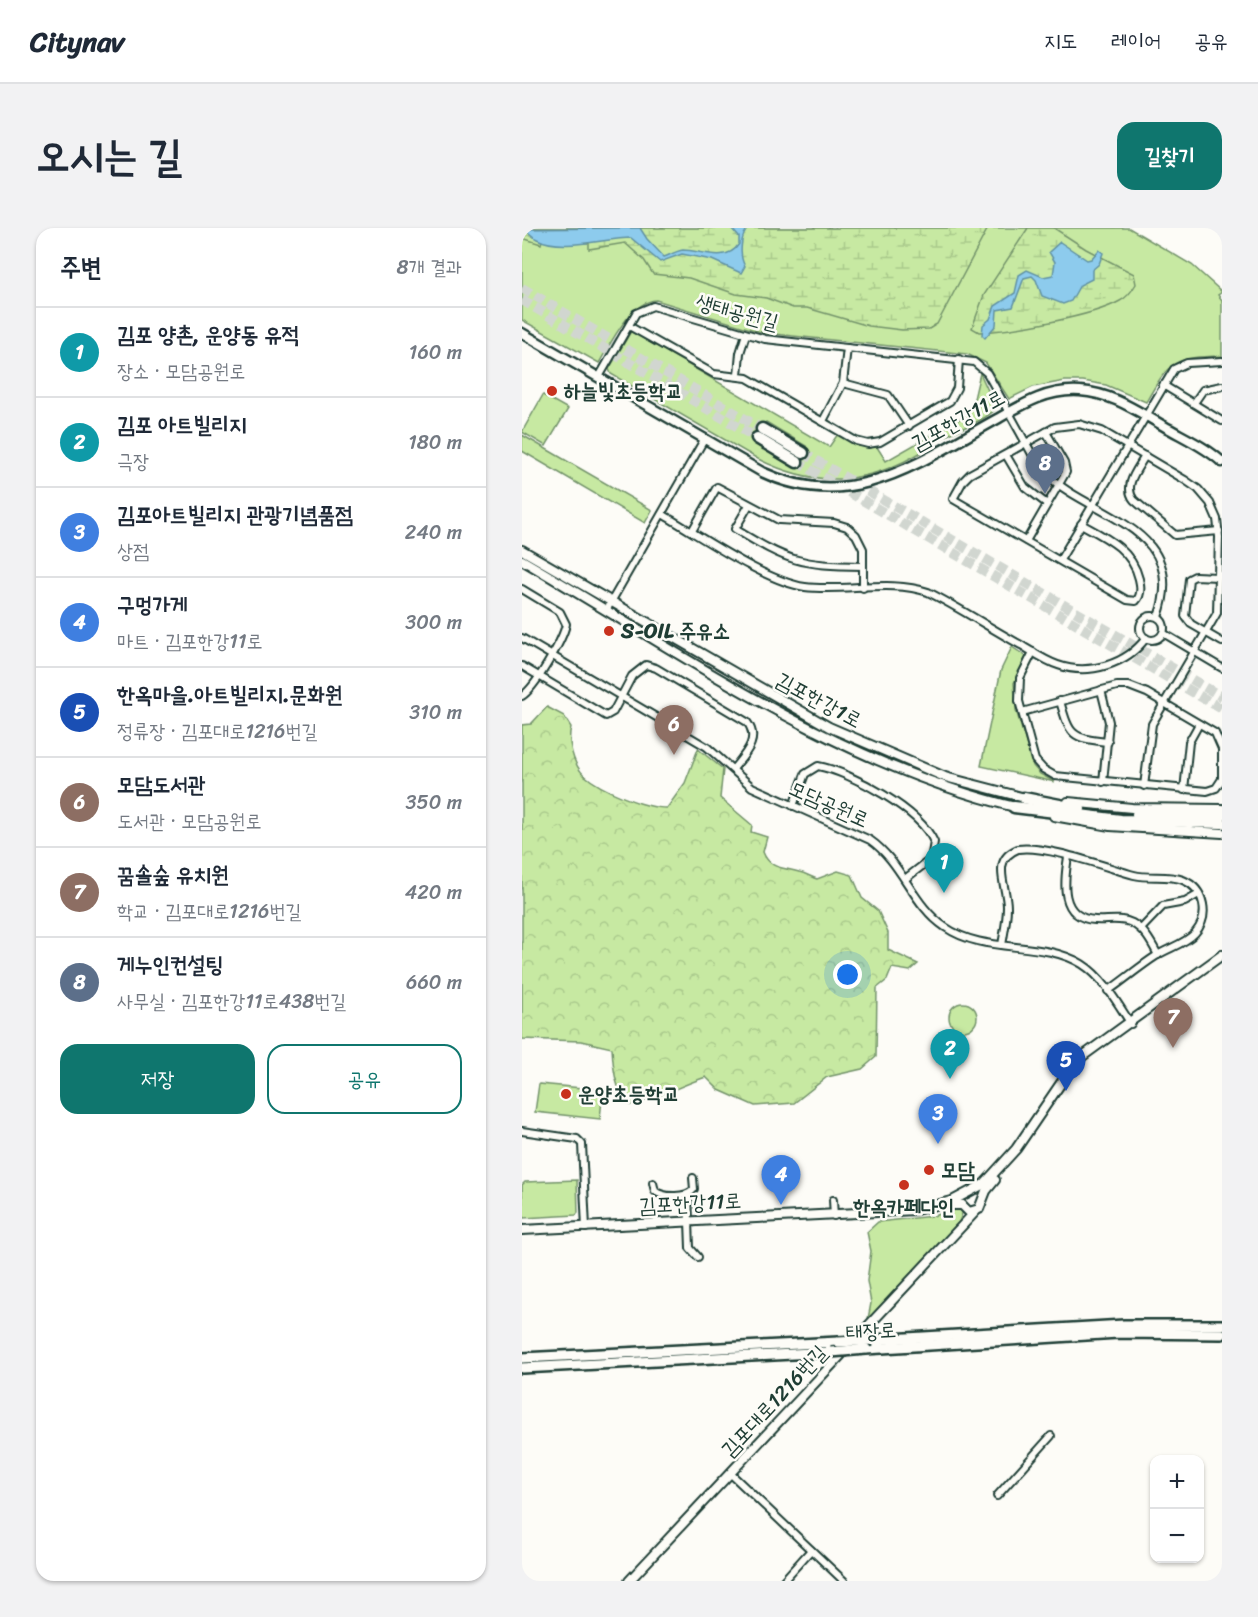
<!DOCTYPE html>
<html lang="ko">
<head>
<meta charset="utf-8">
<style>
	:root { --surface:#fff; --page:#f2f2f3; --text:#1f2937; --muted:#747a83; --line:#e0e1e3; --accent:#0f766e }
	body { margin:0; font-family:Sriracha,"Poor Story",sans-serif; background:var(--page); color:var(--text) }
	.controls { position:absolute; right:18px; bottom:18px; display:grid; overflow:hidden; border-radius:12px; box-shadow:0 2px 4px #0004 }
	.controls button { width:54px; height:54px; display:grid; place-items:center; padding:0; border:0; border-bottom:2px solid var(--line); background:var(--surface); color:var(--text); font:30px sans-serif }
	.you { position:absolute; left:326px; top:747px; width:21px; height:21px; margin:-15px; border:4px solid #fff; border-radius:50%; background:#1a73e8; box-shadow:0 0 0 9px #1a73e833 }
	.badge { display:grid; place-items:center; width:39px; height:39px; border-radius:50%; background:var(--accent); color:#fff; font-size:20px; font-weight:700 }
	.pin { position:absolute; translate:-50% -50px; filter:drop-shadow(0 2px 3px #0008) }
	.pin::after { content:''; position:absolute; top:32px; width:21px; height:18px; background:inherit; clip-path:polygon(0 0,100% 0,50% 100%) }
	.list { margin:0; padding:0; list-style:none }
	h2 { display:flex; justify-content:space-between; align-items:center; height:78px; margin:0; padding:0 24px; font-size:26px }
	h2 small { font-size:20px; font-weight:400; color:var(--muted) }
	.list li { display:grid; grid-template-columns:39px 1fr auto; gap:18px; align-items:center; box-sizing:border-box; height:90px; padding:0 24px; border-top:2px solid var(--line) }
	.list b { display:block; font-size:22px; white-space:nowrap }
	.list p { margin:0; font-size:20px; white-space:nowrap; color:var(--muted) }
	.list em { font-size:20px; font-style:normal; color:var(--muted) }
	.actions { display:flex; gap:12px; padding:18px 24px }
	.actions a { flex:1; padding:14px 0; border:2px solid var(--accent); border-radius:18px; text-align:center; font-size:21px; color:var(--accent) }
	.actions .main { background:var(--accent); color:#fff }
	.map { position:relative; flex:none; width:700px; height:1353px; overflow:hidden; border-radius:18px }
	header { display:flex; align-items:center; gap:36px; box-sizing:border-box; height:84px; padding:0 30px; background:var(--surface); border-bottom:2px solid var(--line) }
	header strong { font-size:28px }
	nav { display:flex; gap:33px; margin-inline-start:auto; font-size:21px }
	.intro { display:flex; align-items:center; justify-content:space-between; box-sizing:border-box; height:144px; padding:0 36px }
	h1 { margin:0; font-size:42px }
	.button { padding:15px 27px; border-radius:18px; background:var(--accent); color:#fff; font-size:21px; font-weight:700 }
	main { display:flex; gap:36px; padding:0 36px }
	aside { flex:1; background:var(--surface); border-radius:18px; box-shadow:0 2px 4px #0004 }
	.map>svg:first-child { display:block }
	.green { fill:#c7e9a2; stroke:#73936b; stroke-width:1.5; fill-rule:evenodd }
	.forest { fill:url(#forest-crowns); stroke:#73936b; stroke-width:1.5 }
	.wetland { fill:url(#wetland-marsh); stroke:#73936b; stroke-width:1.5 }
	.water { fill:#8dcbed; stroke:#6192a3; stroke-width:1.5 }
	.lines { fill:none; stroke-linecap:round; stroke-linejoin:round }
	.trunk-tunnel { stroke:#d1d6d0; stroke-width:10; stroke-dasharray:10 5; stroke-linecap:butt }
	.minor-casing { stroke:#1f3d34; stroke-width:10 }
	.tertiary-casing { stroke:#1f3d34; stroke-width:12 }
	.secondary-casing { stroke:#1f3d34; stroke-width:13 }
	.primary-casing { stroke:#1f3d34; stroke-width:14 }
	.trunk-casing { stroke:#1f3d34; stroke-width:15 }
	.minor { stroke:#fdfcf7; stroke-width:6 }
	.tertiary { stroke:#fdfcf7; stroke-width:8 }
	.secondary { stroke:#fdfcf7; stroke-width:8 }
	.primary { stroke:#fdfcf7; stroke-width:9 }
	.trunk { stroke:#fdfcf7; stroke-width:10 }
	.primary-bridge-casing { stroke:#1f3d34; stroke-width:14; stroke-linecap:butt }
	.primary-bridge { stroke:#fdfcf7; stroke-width:9 }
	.poi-dot { fill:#c8321e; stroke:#fdfcf7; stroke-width:2 }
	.labels { text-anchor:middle; stroke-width:5; stroke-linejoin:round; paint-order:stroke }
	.street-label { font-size:21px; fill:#1f3d34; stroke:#fdfcf7 }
	.poi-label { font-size:21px; font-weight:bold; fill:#1f3d34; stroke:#fdfcf7; text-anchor:start }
</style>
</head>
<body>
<header>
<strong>Citynav</strong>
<nav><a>지도</a><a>레이어</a><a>공유</a></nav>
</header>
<div class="intro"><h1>오시는 길</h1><a class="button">길찾기</a></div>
<main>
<aside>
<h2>주변<small>8개 결과</small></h2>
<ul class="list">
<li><span class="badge" style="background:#0f9aa8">1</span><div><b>김포 양촌, 운양동 유적</b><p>장소 · 모담공원로</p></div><em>160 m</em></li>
<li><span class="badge" style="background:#0f9aa8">2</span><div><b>김포 아트빌리지</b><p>극장</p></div><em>180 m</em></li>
<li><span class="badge" style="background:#3f7fe0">3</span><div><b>김포아트빌리지 관광기념품점</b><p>상점</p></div><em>240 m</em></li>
<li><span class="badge" style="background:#3f7fe0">4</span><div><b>구멍가게</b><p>마트 · 김포한강11로</p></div><em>300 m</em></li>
<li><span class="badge" style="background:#1a4fb4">5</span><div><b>한옥마을.아트빌리지.문화원</b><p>정류장 · 김포대로1216번길</p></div><em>310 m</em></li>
<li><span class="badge" style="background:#8d6e63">6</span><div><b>모담도서관</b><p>도서관 · 모담공원로</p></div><em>350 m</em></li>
<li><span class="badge" style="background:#8d6e63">7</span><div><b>꿈솔숲 유치원</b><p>학교 · 김포대로1216번길</p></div><em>420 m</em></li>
<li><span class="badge" style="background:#5c6f8a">8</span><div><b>게누인컨설팅</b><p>사무실 · 김포한강11로438번길</p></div><em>660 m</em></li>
</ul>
<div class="actions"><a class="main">저장</a><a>공유</a></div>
</aside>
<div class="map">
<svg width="700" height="1353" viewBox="0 0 700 1353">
	<defs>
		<pattern id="forest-crowns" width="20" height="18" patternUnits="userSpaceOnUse" patternTransform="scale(1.5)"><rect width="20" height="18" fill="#c7e9a2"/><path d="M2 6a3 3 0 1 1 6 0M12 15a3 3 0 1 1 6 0" fill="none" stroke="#aac98c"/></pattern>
		<pattern id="wetland-marsh" width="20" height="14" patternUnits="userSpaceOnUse" patternTransform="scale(1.5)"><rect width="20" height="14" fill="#c7e9a2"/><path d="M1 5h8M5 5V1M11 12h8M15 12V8" fill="none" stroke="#aac98c"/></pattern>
	</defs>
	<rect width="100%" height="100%" fill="#fdfcf7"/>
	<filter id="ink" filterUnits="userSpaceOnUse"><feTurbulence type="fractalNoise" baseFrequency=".0167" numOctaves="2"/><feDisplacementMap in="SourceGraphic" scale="12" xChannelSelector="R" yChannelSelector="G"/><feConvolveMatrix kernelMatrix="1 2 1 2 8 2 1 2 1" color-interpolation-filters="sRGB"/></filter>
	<g filter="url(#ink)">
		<g class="green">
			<path d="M0 0H607L670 37 700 64 696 67 700 72V128C652 129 648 132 624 174L584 157 561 153H543L511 159 487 171 464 135 445 126 242 105 134 72C108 74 89 115 77 135L0 92Z"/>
			<path d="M109 103 307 219 316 206 337 218 355 219 364 233 441 189 451 175 458 145 474 180C463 194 437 200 422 209 415 212 409 218 403 222 346 257 296 261 236 231L89 146 87 141ZM244 194 284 218 273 237 233 213Z"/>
			<polygon points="21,167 46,181 24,218 0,204"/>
			<polygon points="0,207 130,282 123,295 0,223"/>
			<polygon points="490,419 505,429 492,455 494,482 511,538 518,546 533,554 459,538 479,442"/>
			<circle cx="441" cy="789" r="14"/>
			<polygon points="17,856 81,862 78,891 13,884"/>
			<polygon points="55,952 56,985 54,987 1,990 0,957 3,954"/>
			<polygon points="436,981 441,983 437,994 346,1091 349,1075 345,1053 349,1023 345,1004 356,994 411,988"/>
		</g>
		<path class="forest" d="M25 479 42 488 49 499C45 513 51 536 62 547 79 562 122 580 145 580L163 555 176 521 201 541 198 570 230 597 229 604 245 609 241 624C248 642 262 639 277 644 283 645 289 649 295 651L316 643 330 647 340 670 356 683 366 705V722L396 736 388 743 370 740 365 752 355 760 354 829 340 841 305 849 272 875 233 878 197 862 184 849C157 858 137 870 108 877 93 865 91 838 90 820L59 813 0 811V497L9 496Z"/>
		<g class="wetland">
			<polygon points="0,0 466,0 415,96 407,101 380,102 347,98 285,80 271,80 244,70 214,66 167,50 131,46 122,32 103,15 67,21 67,15 20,12 19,16 0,10"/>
			<path d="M506 0H532L564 21 612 46 614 56C610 63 606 69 598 73 572 88 489 103 457 104L450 100 462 67Z"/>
		</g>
		<g class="water">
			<path d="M94 0H118L125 11 142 29C148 27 154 23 161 22 179 22 204 36 217 16V9L209 0H227C218 6 217 29 223 38L219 45 190 32 160 26 138 34 109 10C83 10 40 24 15 11 9 8 7 3 0 1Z"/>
			<polygon points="538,14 565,32 569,31 577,22 581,25 577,36 570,42 570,51 558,57 549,73 541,76 520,68 514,52 510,48 502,50 491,79 475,82 474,97 463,110 460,107 461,97 468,91 473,78 493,65 497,47 505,42 521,49 531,47 533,34 527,24"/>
		</g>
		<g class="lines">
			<g class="trunk-tunnel">
				<polyline points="0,60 240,201"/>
				<polyline points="0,72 235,210"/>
				<polyline points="281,225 700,469"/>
				<polyline points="275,234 700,481"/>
			</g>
			<defs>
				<g id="minor">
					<polyline points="107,98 192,146 225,150 334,213 346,216 358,214 428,173 435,160 437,131"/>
					<polyline points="216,147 218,125 224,106"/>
					<path d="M77 149 114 85 131 78 243 111 452 134 465 145 515 235 525 247C571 290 668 300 636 389"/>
					<polyline points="321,155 366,167 387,198"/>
					<polyline points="641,157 700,193"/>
					<polyline points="672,175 681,162 700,158"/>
					<polyline points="301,193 321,155 325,120"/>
					<polyline points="484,227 503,259 525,276"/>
					<path d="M623 228C615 242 601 258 612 272L653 307 697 303"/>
					<path d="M227 277 213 301C267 334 278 337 341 338"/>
					<path d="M140 286C177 307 242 353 283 359 321 364 370 351 406 364 438 380 468 400 499 417 511 424 523 433 536 437 567 448 605 436 624 410"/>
					<path d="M559 296C583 309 610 321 617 351 619 359 620 367 614 373L605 372 431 271 441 253 448 246 533 199 557 196 580 203 663 252 676 261 688 275 695 291 697 309 695 385 630 496 622 558"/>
					<polyline points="170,303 195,259 257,292 312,295 325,299 334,307 341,321 341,360"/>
					<polyline points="504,313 544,244 542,235 524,204"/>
					<polyline points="538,332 652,141 665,135 700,133"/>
					<polyline points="696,349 673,348 667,351 663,388 669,396 700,414"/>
					<path d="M0 361 38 384 44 396C41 412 13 460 0 468"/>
					<polyline points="85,381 183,210"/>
					<circle cx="630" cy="400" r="12"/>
					<polyline points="641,405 700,440"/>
					<path d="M0 410 185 519 230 559 348 612C380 634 391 678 423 699 463 727 519 711 560 736 581 749 596 776 609 796"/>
					<polyline points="511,424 498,450 497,473 513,532 521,541 533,548 685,563 694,560 700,551 700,522"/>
					<path d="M0 438 84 488 91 484 110 448 124 437 134 440 225 494C239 512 222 527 211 541"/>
					<polyline points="579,462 587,494 581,554"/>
					<path d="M538 473C548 508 549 510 586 514"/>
					<polyline points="500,484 595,458 607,458 625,465 693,505 700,521"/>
					<polyline points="662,562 667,514 677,496"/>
					<path d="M271 578 283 546 296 538C329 544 398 582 412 614L409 631 383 651"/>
					<path d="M546 629C542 653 537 690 573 692 585 693 599 689 610 695 623 702 629 714 636 727"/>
					<polyline points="619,701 641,678 663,674 677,666"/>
					<path d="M480 717C482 705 485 692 485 679 485 657 468 632 496 621 525 617 583 639 612 647 627 651 646 646 661 652 683 661 688 688 673 705 663 716 646 720 634 728 617 739 602 752 586 763"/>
					<polyline points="0,903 55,911 60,916 64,1000"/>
					<path d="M131 955 133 963C142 970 165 970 172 961L171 950"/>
					<polyline points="166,966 168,1020 176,1029"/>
					<polyline points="311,972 312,988"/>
					<polyline points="209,1246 322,1353"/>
					<polyline points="475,1268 529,1208"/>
					<polyline points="261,1353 289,1322"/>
				</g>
				<g id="tertiary">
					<polyline points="0,322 307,499 423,549 507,571"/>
					<path d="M0 332C160 425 315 537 497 580"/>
					<polyline points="546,574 610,580 700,581"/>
					<polyline points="532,588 588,598 700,605"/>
					<polyline points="426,977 440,977"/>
					<polyline points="440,977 447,984 457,981 464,963 473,952"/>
					<polyline points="0,1002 394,982 430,973 462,956 494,921 554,833 700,727"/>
					<polyline points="107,1353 454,983"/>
				</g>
				<path id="secondary" d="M0 105 240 244C331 287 400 232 477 190 503 175 527 161 558 163 590 165 615 183 642 198 661 209 684 219 700 234"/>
				<g id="primary">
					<polyline points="351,1112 602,1097 700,1097"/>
					<polyline points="344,1121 596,1105 700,1106"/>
					<polyline points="0,1130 316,1114"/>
					<polyline points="0,1140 309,1124"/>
				</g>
				<g id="trunk">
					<polyline points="240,201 281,225"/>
					<polyline points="235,210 275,234"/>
					<polyline points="502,570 558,581"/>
					<polyline points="492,579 599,592 700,595"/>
					<polyline points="615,586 700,587"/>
				</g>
			</defs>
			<use href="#minor" class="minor-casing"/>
			<use href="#tertiary" class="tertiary-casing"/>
			<use href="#secondary" class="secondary-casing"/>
			<use href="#primary" class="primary-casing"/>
			<use href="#trunk" class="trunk-casing"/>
			<use href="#minor" class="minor"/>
			<use href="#tertiary" class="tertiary"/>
			<use href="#secondary" class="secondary"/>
			<use href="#primary" class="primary"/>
			<use href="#trunk" class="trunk"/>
			<defs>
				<g id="primary-bridge">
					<polyline points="316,1114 351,1112"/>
					<polyline points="309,1124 344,1121"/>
				</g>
			</defs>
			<use href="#primary-bridge" class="primary-bridge-casing"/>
			<use href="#primary-bridge" class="primary-bridge"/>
		</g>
	</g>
	<g class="poi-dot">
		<circle cx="30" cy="163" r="6"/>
		<circle cx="87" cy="403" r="6"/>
		<circle cx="44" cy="866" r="6"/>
		<circle cx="407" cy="942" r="6"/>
		<circle cx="382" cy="957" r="6"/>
	</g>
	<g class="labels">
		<g class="street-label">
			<text transform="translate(215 84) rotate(15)" y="7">생태공원길</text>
			<text transform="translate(436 192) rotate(-29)" y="7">김포한강11로</text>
			<text transform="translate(297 472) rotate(28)" y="7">김포한강1로</text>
			<text transform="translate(307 576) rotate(24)" y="7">모담공원로</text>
			<text transform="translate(168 975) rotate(-3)" y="7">김포한강11로</text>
			<text transform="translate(349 1103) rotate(-3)" y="7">태장로</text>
			<text transform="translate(252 1173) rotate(-47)" y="7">김포대로1216번길</text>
		</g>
		<g class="poi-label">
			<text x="42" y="170">하늘빛초등학교</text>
			<text x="99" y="410">S-OIL 주유소</text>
			<text x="56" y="873">운양초등학교</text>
			<text x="419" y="949">모담</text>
			<text x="382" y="986" text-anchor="middle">한옥카페다인</text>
		</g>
	</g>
</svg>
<div class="controls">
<button>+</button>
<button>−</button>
</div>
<div class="you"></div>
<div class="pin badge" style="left:422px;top:665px;background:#0f9aa8">1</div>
<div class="pin badge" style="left:428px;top:851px;background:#0f9aa8">2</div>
<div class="pin badge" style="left:416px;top:916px;background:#3f7fe0">3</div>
<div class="pin badge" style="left:259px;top:977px;background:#3f7fe0">4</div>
<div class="pin badge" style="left:544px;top:863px;background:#1a4fb4">5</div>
<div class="pin badge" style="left:152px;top:527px;background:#8d6e63">6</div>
<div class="pin badge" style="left:651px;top:820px;background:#8d6e63">7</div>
<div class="pin badge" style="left:523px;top:266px;background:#5c6f8a">8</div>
</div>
</main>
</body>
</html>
